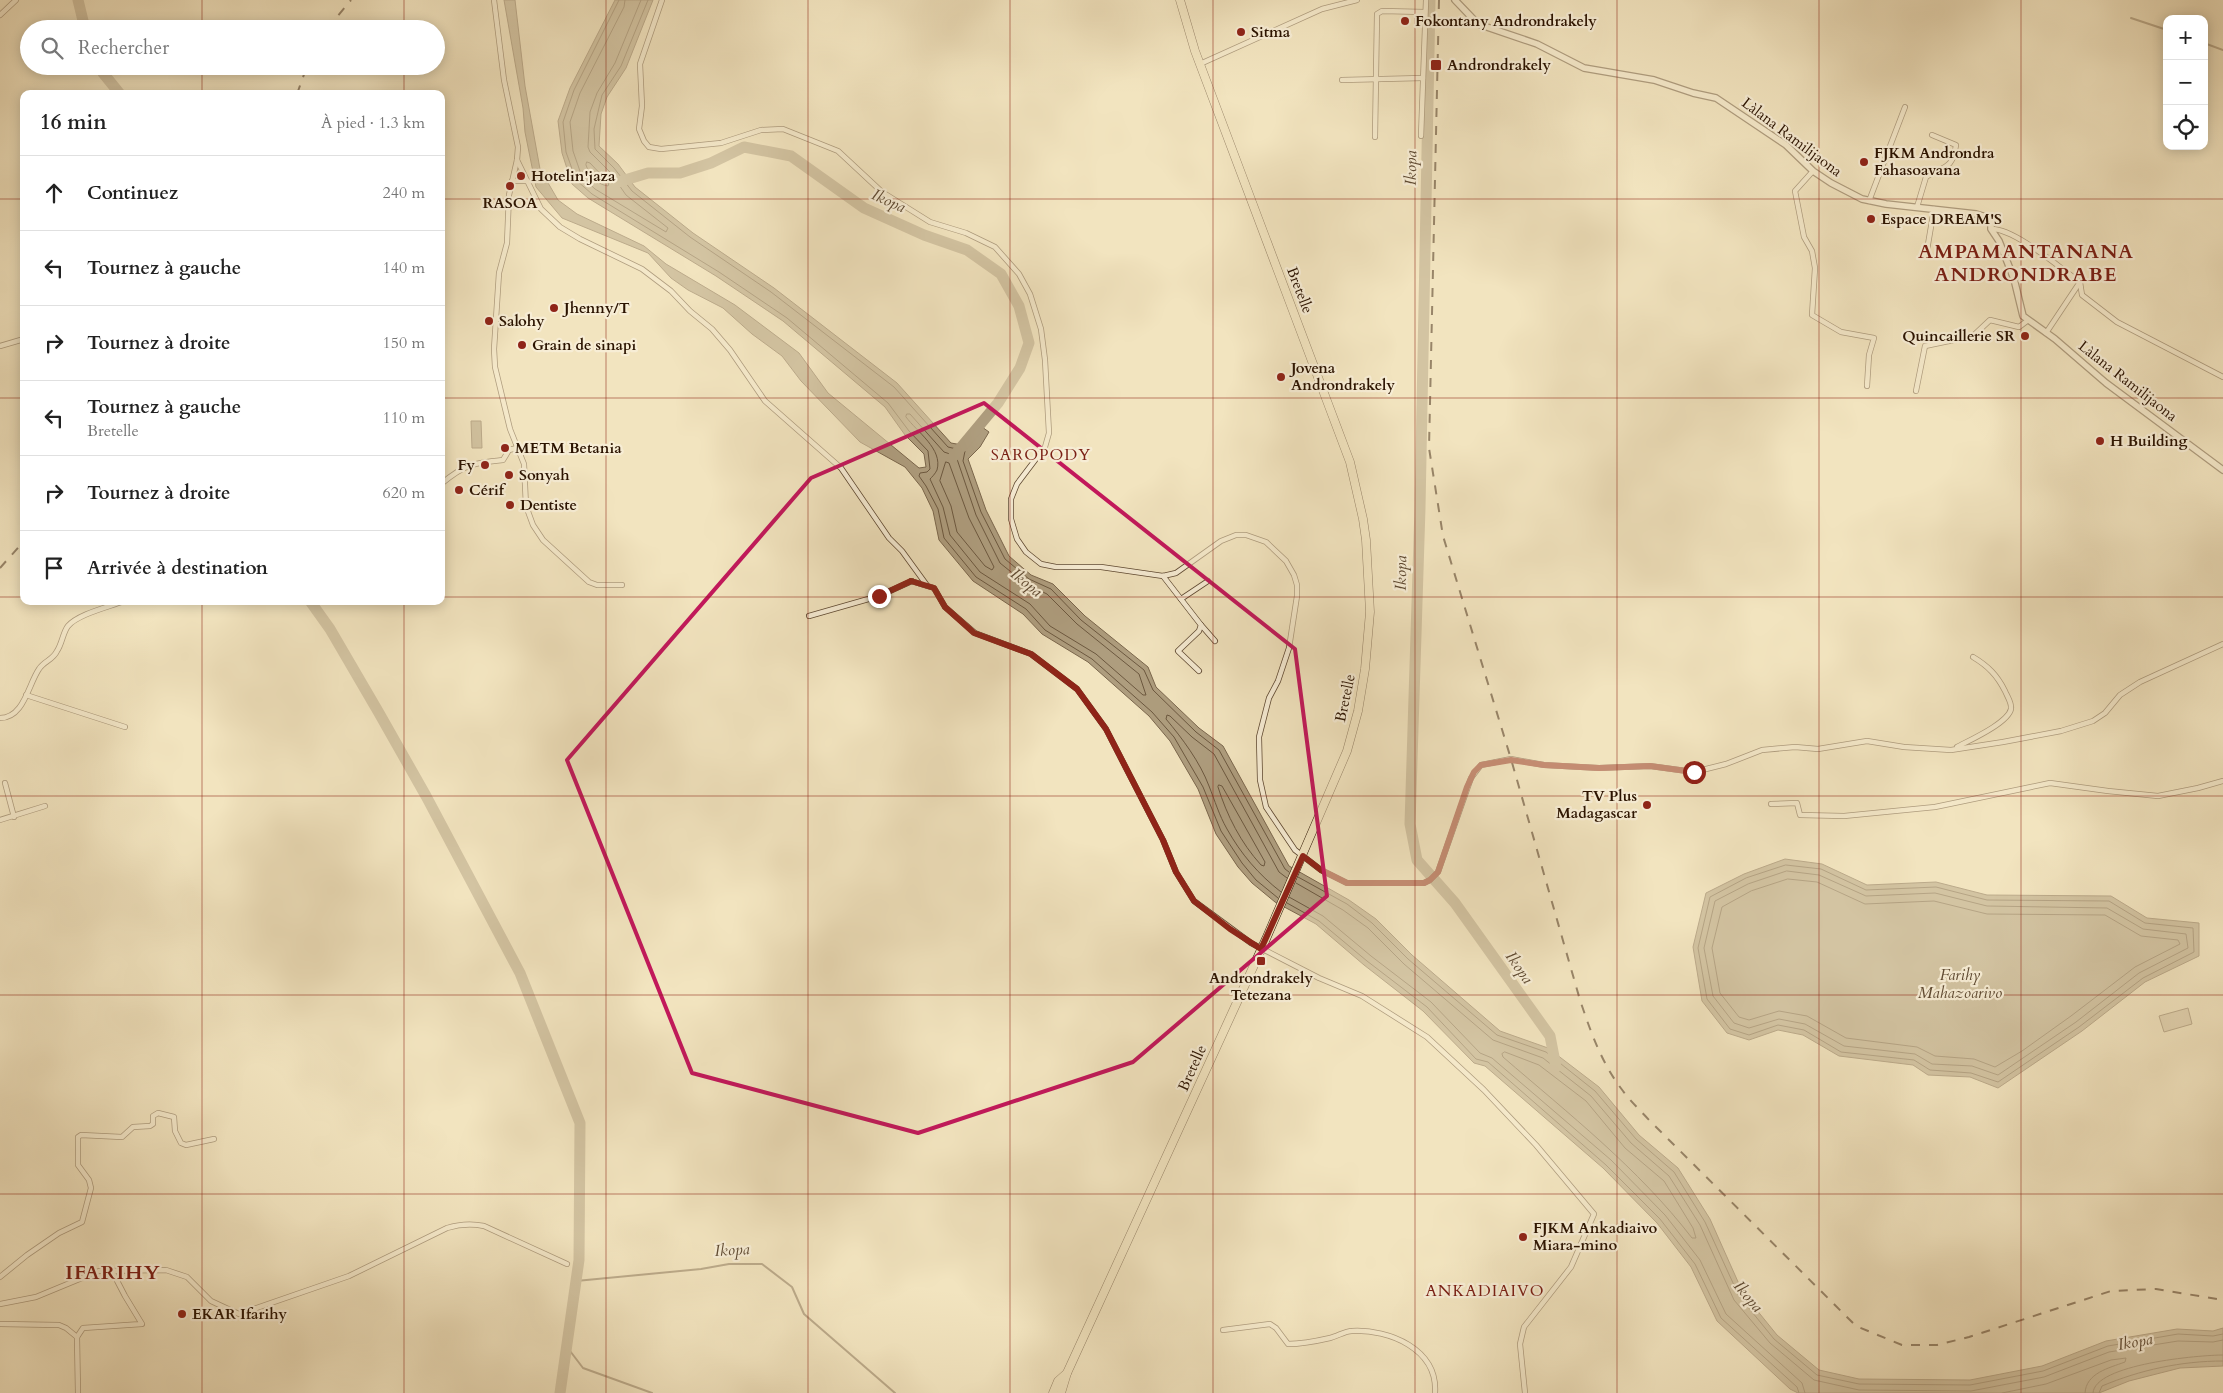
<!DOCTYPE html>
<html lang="fr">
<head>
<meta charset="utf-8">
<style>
	:root { --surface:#fff; --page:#f2f2f2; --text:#222; --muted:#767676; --line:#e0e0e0 }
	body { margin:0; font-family:Cardo,serif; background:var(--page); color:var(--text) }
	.controls { position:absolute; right:15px; top:15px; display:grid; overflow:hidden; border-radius:10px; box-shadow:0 2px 12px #0003 }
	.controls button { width:45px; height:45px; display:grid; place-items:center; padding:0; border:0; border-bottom:1px solid var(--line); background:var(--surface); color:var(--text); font:25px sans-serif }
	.stop { position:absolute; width:15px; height:15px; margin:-11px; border:4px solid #8f2418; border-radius:50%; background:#fff }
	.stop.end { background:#8f2418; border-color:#fff; box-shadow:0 1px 5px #0008 }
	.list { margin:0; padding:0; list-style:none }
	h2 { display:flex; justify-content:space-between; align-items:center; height:65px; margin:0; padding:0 20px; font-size:21px }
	h2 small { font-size:16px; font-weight:400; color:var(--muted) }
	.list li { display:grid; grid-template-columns:32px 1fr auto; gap:15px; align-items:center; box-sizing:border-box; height:75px; padding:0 20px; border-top:1px solid var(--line) }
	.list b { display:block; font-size:19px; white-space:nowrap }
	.list p { margin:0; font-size:16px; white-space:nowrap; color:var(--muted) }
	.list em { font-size:16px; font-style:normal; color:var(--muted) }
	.icon { flex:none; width:28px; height:28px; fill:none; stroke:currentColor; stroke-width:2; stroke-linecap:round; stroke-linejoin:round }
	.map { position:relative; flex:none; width:2223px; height:1393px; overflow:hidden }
	.search { position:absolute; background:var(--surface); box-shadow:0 2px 12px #0003; left:20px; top:20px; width:425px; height:55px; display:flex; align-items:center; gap:12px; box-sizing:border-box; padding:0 18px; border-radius:28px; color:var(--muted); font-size:19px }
	.panel { position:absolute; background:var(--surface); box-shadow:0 2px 12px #0003; left:20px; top:90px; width:425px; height:515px; border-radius:10px }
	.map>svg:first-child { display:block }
	.green { fill:#d0c09f; stroke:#7e6a50 }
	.water { fill:#ae9d7e; stroke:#7a664c }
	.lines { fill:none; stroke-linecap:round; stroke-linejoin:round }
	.shore { stroke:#6c583f; stroke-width:1 }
	.stream { stroke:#7a664c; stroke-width:2 }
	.river { stroke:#ae9d7e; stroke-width:11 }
	.minor-casing { stroke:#5d4730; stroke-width:6 }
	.tertiary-casing { stroke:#5d4730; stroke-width:8 }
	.primary-casing { stroke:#2b1300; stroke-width:9 }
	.minor { stroke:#f7edd5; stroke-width:4.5 }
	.tertiary { stroke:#f7edd5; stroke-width:5.5 }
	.primary { stroke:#f2e4bf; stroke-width:8 }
	.rail { stroke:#2b1300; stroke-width:2; stroke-dasharray:9 9; stroke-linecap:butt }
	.route { stroke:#8f2418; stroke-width:6 }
	.marked { fill:none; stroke:#c2185b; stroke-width:4; stroke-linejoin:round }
	.grid { fill:none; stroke:#8f2418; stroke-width:1; stroke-opacity:0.55 }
	.poi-dot { fill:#8f2418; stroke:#f7edd5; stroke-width:2 }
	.labels { text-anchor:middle; stroke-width:4.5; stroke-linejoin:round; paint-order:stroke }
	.poi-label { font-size:15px; font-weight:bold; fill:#2b1300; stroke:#f7edd5; text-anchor:start }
	.street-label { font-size:15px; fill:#2b1300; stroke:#f7edd5 }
	.water-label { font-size:16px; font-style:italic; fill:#5f4a32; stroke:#f7edd5 }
	.neighbourhood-label { font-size:16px; letter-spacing:1px; fill:#7a1f14; stroke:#f7edd5 }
	.district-label { font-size:20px; font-weight:bold; letter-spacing:1px; fill:#7a1f14; stroke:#f7edd5 }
</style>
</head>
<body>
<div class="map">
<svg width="2223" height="1393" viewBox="0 0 2223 1393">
	<rect width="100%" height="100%" fill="#f2e4bf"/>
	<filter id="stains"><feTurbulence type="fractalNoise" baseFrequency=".004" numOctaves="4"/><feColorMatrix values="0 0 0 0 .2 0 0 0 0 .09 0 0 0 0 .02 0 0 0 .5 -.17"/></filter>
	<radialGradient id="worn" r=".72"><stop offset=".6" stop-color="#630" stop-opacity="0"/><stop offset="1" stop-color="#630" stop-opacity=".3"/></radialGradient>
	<polygon class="green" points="2188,1008 2192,1024 2164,1032 2159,1016"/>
	<g class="water">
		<polygon points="504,0 515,0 525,86 540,169 558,200 577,214 644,246 666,264 735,305 799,353 828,393 919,468 926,467 924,454 905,435 885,407 783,321 716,276 588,198 572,184 562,153 558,121 570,88 615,0 653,0 626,68 607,97 601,114 599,146 618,164 635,187 693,233 774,288 897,383 951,443 968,446 982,427 989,432 980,447 968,459 986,510 1009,556 1031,575 1053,584 1085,616 1148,667 1156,687 1199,728 1223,746 1289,866 1349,900 1376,919 1412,955 1500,1031 1548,1048 1599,1087 1639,1135 1678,1168 1710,1219 1743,1293 1777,1335 1819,1370 1859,1379 1970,1380 2042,1366 2106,1341 2177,1329 2213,1331 2223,1328 2223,1366 2180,1368 2129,1381 2099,1393 1798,1393 1790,1389 1717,1321 1691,1267 1657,1223 1603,1168 1485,1066 1474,1063 1423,1011 1364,965 1316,924 1275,902 1252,883 1238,867 1216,834 1198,789 1170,741 1149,716 1088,662 1042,634 1023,614 973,581 939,540 933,511 922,488 905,467 860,442 801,381 782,356 752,334 723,308 688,290 671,278 648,253 562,218 536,187 525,132 523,108"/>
		<polygon points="471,421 481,421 482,448 472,448"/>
		<polygon points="1785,859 1822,864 1867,885 1936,882 1987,895 2111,896 2147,918 2199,923 2199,956 2145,982 2082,1031 1998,1088 1970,1077 1928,1075 1913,1065 1839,1056 1803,1035 1778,1030 1749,1040 1727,1033 1702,1001 1693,947 1706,893 1744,874"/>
	</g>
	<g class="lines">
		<g class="shore">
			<polyline points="619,0 574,90 563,122 566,152 576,180 592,194 719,272 787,318 888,403 909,431 928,451 930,469 927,472 920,473 919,476 926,486 938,509 944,538 976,577 1026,609 1045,630 1092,659 1152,712 1174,737 1203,787 1221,831 1242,863 1256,880 1278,898"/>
			<polyline points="625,0 624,7 580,93 570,122 573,151 582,177 595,189 666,232 668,228 626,195 610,172 590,152 588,147 590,112 597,93 615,63 641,0"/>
			<polyline points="648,0 621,66 602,95 594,129 595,149 614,168 632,191 690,237 771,292 894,387 948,447 965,451 963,461 981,512 1005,559 1029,579 1051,589 1081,620 1144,670 1153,690 1196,732 1219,750 1285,869 1289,872"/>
			<path d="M587 162 590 163 609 183 608 186C598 185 589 175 586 165Z"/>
			<path d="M907 414H910L944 452 956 456 976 515 1000 563 1026 584 1047 594 1077 624 1139 674 1146 695H1143L1096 654 1050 626 1030 604 980 572 950 535 943 507 930 479C932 477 935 474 937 470 943 449 917 432 906 417Z"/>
			<polygon points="946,462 949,463 969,518 994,567 992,570 985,566 957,532 951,506 940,481"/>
			<path d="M1219 785 1222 786 1265 862 1264 866 1261 865C1241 843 1227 816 1218 787Z"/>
			<polygon points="1786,865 1821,869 1866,890 1936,887 1987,900 2109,901 2145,923 2193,928 2194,952 2143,978 2079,1027 1998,1082 1971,1073 1930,1070 1914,1060 1841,1052 1804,1030 1778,1025 1749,1035 1730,1029 1707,999 1698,948 1710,897 1746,878"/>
			<polygon points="1787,871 1819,875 1866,896 1935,893 1987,906 2107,908 2143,929 2186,934 2188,948 2139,973 2076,1022 1998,1075 1972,1066 1932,1064 1915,1054 1844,1046 1805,1024 1779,1019 1749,1028 1734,1023 1713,996 1704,948 1715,901 1748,884"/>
			<polyline points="1298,877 1347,904 1372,923 1408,959 1497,1035 1546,1052 1595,1091 1636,1139 1674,1172 1705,1222 1739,1296 1774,1339 1817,1375 1859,1384 1970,1385 2043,1371 2108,1346 2178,1334 2213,1336 2223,1334"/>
			<polygon points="1788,879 1817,882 1865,904 1934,901 1987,914 2105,915 2141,936 2178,940 2180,944 2135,967 2071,1016 2022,1051 1995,1067 1974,1059 1935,1056 1917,1047 1846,1038 1807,1016 1779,1011 1749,1020 1739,1017 1720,993 1712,948 1722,907 1751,891"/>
			<polyline points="1296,883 1343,910 1368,928 1404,964 1493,1040 1543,1058 1591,1096 1631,1143 1669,1176 1700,1225 1734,1300 1770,1343 1814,1380 1859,1390 1971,1391 2044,1377 2109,1352 2178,1341 2213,1342 2223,1340"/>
			<path d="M1281 892C1258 874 1241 854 1227 829 1219 815 1215 801 1209 786 1200 762 1182 738 1166 719L1167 715 1170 716 1192 737 1214 754 1279 872 1287 878"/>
			<polyline points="1289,897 1323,916 1371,956 1431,1002 1480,1053 1492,1058 1611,1160 1665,1215 1700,1260 1726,1314 1802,1383 1805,1393"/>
			<polyline points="1287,903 1319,921 1367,961 1427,1007 1476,1059 1488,1062 1606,1165 1660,1219 1695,1264 1721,1318 1797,1387 1799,1393"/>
			<path d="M1505 1052 1539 1065 1586 1101 1625 1148 1664 1181 1693 1228 1696 1238H1692C1638 1168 1569 1114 1503 1057L1502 1054Z"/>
			<path d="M2002 1393 2046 1384 2111 1360 2126 1358 2125 1362C2109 1368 2086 1373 2085 1393"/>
			<path d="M2093 1393C2094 1364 2200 1355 2223 1355"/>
			<path d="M2099 1393 2102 1386C2140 1370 2181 1361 2223 1361"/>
		</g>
		<g class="stream">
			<polyline points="2131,18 2167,30"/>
			<polyline points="2204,43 2223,50"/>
			<polyline points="576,1281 701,1269 729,1264 762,1264 792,1287 804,1314 895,1393"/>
			<polyline points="567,1347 583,1368 652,1393"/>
		</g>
		<g class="river">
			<polyline points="78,0 85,29"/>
			<polyline points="1430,0 1420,508 1410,824 1417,860 1455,903 1550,1036 1556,1067"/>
			<polyline points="100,66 103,73 120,94"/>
			<polyline points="615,183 648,173 680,173 711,163 744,147 791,156 864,208 924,235 967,250 1001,274 1019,306 1029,343 1020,368 998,403 953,457"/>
			<polyline points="310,601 330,629 379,713 426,796 520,973 580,1123 579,1260 560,1393"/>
		</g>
		<defs>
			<g id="minor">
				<polyline points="494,0 504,80 518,147 517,160 509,195 507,243 499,273 494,349 495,367 510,429 524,464 526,506 533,525 543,540 589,582 597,585 622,585"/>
				<polyline points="662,0 640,64 642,106 639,129 644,141 649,147 661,149 721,143 761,130 783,129 838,151 882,192 930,222 966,233 995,247 1019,274 1030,294 1041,329 1045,360 1049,433 1045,447 1017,484 1011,499 1011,519 1017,539 1026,552 1041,564 1056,567 1101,567 1163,576 1176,573 1221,541 1236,535 1246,535 1266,542 1286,561 1294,575 1297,585 1297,596 1289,648 1278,681 1269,698 1259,737 1260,780 1266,807 1295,850 1321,870 1347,883 1424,883 1430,880 1438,872 1471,778 1481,765 1511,759 1544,765 1599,768 1650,766 1694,772 1726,764 1762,750 1795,747 1818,749 1867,741 1904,747 1951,750 2003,742 2061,731 2093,721 2105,713 2120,695 2140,682 2223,644"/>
				<polyline points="0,15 16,0"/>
				<polyline points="1200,64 1322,9 1357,0"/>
				<polyline points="1342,80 1423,78"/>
				<polyline points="1421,136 1426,0"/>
				<polyline points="1375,137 1377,14 1382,11 1425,12"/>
				<polyline points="517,160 541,209 560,227 580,239 642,269 671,291 690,311 712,329 730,350 765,401 841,468 889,538 902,551 926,584"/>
				<polyline points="1813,171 1795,191 1804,237 1812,251 1815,268 1812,315 1841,332 1874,338 1869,355 1867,386"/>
				<polyline points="512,181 526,181"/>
				<polyline points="1869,201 1905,107"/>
				<path d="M1917 207 1926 177C1943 166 1953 170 1956 145L1932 135"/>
				<path d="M1991 229C2014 228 2060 268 2080 282L2082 295 2117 322 2223 377"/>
				<polyline points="1926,256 1934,209"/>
				<polyline points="2046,333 2080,282"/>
				<polyline points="0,346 24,339"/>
				<polyline points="1916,391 1925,346 1973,336 1990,320 2019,327 2027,321"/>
				<path d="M441 484C465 464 473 463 503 460L509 450 517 448"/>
				<polyline points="1163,576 1201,625 1199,631 1178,651 1199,671"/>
				<polyline points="911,581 934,588 945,607 975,633 1031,654 1077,689 1106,729 1163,840 1176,872 1194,901 1251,943 1319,978 1362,996 1427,1037 1484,1090 1536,1145 1594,1214 1571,1267 1524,1327 1520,1344 1525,1393"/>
				<polyline points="1181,599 1208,581"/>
				<polyline points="809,616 879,596 912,581"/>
				<polyline points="1201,625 1215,641"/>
				<polyline points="26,695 125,727"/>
				<path d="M0 718C24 718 28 685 39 669 44 661 53 660 57 651 62 644 63 632 68 626 78 614 109 607 124 601"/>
				<path d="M1957 747C1970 740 2008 723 2011 709 2012 703 2007 696 2005 691 1997 675 1988 666 1973 657"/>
				<polyline points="5,783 14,817"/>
				<polyline points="1771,804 1797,803 1800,815 1844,816 1935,807 2050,783 2108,791 2158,796 2198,788 2223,781"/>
				<polyline points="0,820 45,806"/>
				<polyline points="0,1277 27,1255 59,1233 82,1222 91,1188 89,1180 78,1165 78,1137 81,1135 122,1137 133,1127 150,1126 153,1124 153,1116 158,1113 174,1117 175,1131 181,1143 186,1145 214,1139"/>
				<path d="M0 1304 36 1297 99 1271 166 1270 187 1277 211 1301 239 1314 349 1276 447 1228C460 1224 470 1223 484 1226L567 1264"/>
				<polyline points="0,1324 59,1325 66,1328 77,1337"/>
				<path d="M1223 1330 1270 1324 1276 1328 1288 1344C1302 1344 1317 1341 1330 1338 1338 1336 1345 1331 1352 1331 1389 1329 1438 1349 1435 1393"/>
				<polyline points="78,1393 77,1337 83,1328 142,1324 125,1296 112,1271"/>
			</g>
			<polyline id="tertiary" points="1455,0 1478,24 1537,44 1584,68 1654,80 1693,93 1716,98 1786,145 1813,171 1831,183 1862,199 1886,204 1976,214 1986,217 1991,222 1991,229 1999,241 2014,279 2023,316 2055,339 2106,383 2223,470"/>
			<g id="primary">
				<polyline points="1053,1393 1058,1381 1067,1373"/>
				<polyline points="1061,1393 1067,1373 1266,939 1347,751 1358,711 1365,669 1370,612 1366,540 1363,519 1350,462 1195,51 1180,0"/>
			</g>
		</defs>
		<use href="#minor" class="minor-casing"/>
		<use href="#tertiary" class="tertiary-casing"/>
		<use href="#primary" class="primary-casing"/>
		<use href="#minor" class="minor"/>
		<use href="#tertiary" class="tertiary"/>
		<use href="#primary" class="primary"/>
		<g class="rail">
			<path d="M1439 0 1429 448 1443 536 1511 759 1580 1000C1591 1033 1602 1064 1623 1091 1630 1101 1640 1110 1649 1120L1856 1326 1902 1345H1937L1969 1337 2111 1291 2156 1289 2223 1300"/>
			<polyline points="327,29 351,0"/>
			<polyline points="297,94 307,66"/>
			<polyline points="0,568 24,541"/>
		</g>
	</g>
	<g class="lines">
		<polyline class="route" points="879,596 911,581 934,588 945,607 974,633 1031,654 1077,689 1106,729 1163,840 1176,872 1194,901 1230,929 1261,949 1303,856 1321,870 1347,883 1424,883 1430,880 1438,872 1467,787 1474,772 1481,765 1511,760 1544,765 1599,768 1650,766 1694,772"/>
	</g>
	<path d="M0 0H2223V1393H0ZM984 403 1295 649 1327 896 1133 1062 918 1133 692 1073 567 760 811 478Z" fill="#f2e4bf" fill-opacity=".55" fill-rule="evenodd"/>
	<path class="marked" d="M984 403 1295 649 1327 896 1133 1062 918 1133 692 1073 567 760 811 478Z"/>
	<path class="grid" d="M202 0V29M404 0V29M606 0V1393M808 0V1393M1010 0V1393M1213 0V1393M1415 0V1393M1617 0V1393M1819 0V1393M2021 0V1393M202 66V94M404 66V94M0 199H24M441 199H2223M0 398H24M441 398H2223M0 597H24M441 597H2223M202 601V1393M404 601V1393M0 796H2223M0 995H2223M0 1194H2223"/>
	<g class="poi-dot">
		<circle cx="1405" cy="21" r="5"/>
		<circle cx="1241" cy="32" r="5"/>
		<rect x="1430" y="59" width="12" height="12" rx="2.5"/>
		<circle cx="1864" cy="162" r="5"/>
		<circle cx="521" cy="176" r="5"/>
		<circle cx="510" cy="186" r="5"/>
		<circle cx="1871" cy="219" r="5"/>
		<circle cx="554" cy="308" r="5"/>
		<circle cx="489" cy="321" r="5"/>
		<circle cx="2025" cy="336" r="5"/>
		<circle cx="522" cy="345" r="5"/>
		<circle cx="1281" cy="377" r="5"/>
		<circle cx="2100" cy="441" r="5"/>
		<circle cx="505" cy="448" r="5"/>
		<circle cx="485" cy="465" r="5"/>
		<circle cx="509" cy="475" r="5"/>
		<circle cx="459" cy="490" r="5"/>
		<circle cx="510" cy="505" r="5"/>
		<circle cx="1647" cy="805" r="5"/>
		<rect x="1256" y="956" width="10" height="10" rx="2.5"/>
		<circle cx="1523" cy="1237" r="5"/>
		<circle cx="182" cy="1314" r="5"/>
	</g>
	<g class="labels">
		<g class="poi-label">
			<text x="1415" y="26">Fokontany Androndrakely</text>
			<text x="1251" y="37">Sitma</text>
			<text x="1447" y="70">Androndrakely</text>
			<text x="1874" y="158">FJKM Androndra<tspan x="1874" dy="17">Fahasoavana</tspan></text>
			<text x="531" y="181">Hotelin'jaza</text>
			<text x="510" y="208" text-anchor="middle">RASOA</text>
			<text x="1881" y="224">Espace DREAM'S</text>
			<text x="564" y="313">Jhenny/T</text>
			<text x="499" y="326">Salohy</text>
			<text x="2015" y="341" text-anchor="end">Quincaillerie SR</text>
			<text x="532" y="350">Grain de sinapi</text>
			<text x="1291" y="373">Jovena<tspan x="1291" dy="17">Androndrakely</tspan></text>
			<text x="2110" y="446">H Building</text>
			<text x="515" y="453">METM Betania</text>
			<text x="475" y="470" text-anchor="end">Fy</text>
			<text x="519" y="480">Sonyah</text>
			<text x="469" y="495">Cérif</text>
			<text x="520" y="510">Dentiste</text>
			<text x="1637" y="801" text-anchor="end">TV Plus<tspan x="1637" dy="17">Madagascar</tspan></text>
			<text x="1261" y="983" text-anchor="middle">Androndrakely<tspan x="1261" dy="17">Tetezana</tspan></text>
			<text x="1533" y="1233">FJKM Ankadiaivo<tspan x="1533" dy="17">Miara-mino</tspan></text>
			<text x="192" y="1319">EKAR Ifarihy</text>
		</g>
		<g class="street-label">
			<text transform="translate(1792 137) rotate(37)" y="5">Làlana Ramilijaona</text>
			<text transform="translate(1300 290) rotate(69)" y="5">Bretelle</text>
			<text transform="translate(2128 381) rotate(38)" y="5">Làlana Ramilijaona</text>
			<text transform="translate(1345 698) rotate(-78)" y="5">Bretelle</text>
			<text transform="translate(1192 1068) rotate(-66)" y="5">Bretelle</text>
		</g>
		<g class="water-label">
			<text transform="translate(1410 168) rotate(-89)" y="6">Ikopa</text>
			<text transform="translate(889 200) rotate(24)" y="6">Ikopa</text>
			<text transform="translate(1400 573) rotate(-89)" y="6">Ikopa</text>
			<text transform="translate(1027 582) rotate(39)" y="6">Ikopa</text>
			<text transform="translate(1520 967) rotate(55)" y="6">Ikopa</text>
			<text x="1960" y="980">Farihy<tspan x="1960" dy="18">Mahazoarivo</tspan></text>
			<text transform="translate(732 1249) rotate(-3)" y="6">Ikopa</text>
			<text transform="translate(1749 1296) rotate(50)" y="6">Ikopa</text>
			<text transform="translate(2135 1341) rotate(-10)" y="6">Ikopa</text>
		</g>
		<g class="neighbourhood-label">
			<text x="1041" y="460">SAROPODY</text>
			<text x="1485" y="1296">ANKADIAIVO</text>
		</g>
		<g class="district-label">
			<text x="2026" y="258">AMPAMANTANANA<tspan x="2026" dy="23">ANDRONDRABE</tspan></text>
			<text x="113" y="1279">IFARIHY</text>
		</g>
	</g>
	<rect width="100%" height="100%" filter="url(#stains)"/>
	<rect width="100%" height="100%" fill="url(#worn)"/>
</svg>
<div class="controls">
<button>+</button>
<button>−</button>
<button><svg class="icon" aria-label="locate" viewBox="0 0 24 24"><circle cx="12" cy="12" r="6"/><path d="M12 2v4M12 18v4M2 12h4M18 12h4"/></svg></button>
</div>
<div class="stop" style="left:1694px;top:772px"></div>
<div class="stop end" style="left:879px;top:596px"></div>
<div class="search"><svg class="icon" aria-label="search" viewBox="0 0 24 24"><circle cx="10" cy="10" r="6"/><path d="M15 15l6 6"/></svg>Rechercher</div>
<section class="panel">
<h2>16 min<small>À pied · 1.3 km</small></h2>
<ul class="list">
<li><svg class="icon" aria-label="ahead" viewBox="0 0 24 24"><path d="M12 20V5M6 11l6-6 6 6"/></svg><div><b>Continuez</b></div><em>240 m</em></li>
<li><svg class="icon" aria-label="left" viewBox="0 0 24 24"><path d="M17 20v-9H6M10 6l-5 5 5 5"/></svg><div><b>Tournez à gauche</b></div><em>140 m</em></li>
<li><svg class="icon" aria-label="right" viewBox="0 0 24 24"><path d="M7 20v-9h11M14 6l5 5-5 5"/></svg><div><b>Tournez à droite</b></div><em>150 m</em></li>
<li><svg class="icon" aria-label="left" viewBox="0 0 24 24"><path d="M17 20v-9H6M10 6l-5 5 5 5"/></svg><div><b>Tournez à gauche</b><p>Bretelle</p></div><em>110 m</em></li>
<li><svg class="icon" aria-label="right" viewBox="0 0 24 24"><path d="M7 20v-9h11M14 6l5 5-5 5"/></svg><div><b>Tournez à droite</b></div><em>620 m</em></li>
<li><svg class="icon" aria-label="arrive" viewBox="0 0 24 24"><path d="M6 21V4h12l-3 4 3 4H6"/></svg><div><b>Arrivée à destination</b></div></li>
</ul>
</section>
</div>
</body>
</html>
